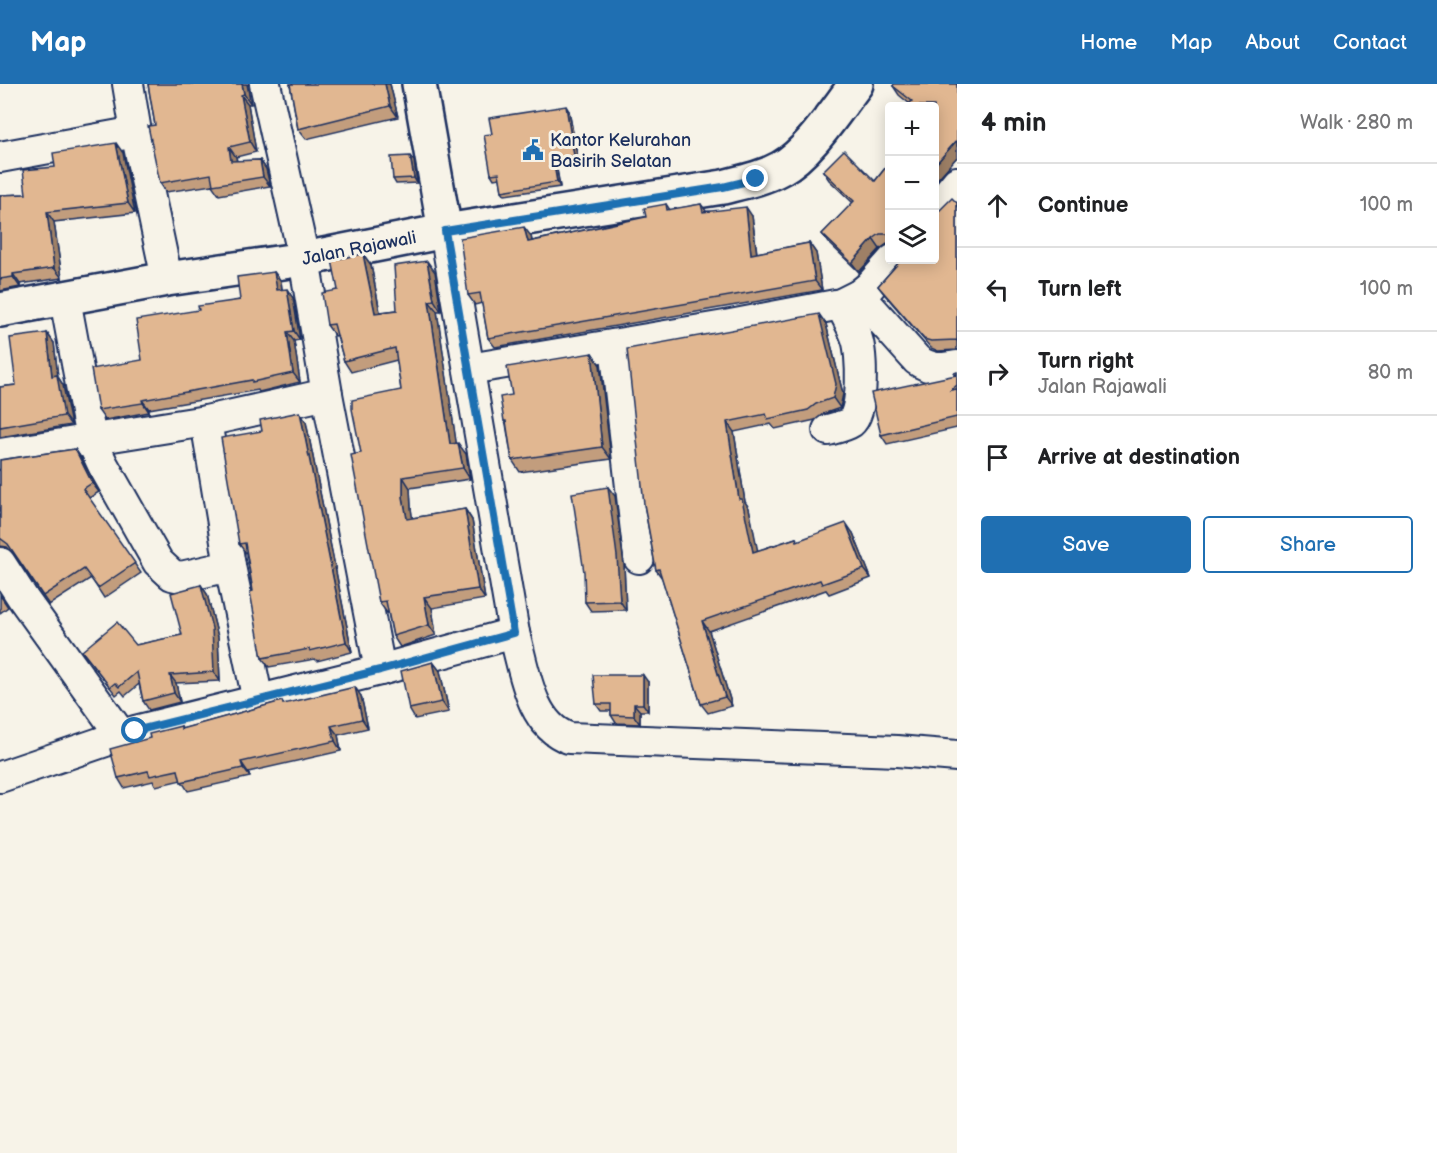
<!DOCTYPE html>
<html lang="en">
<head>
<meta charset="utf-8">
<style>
	:root { --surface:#fff; --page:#f2f2f2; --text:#202124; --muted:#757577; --line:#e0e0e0; --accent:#1f6fb2 }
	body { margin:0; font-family:"Balsamiq Sans",sans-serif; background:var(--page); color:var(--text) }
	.controls { position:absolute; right:18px; top:18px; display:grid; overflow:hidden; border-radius:6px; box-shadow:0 3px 15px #0003 }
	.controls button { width:54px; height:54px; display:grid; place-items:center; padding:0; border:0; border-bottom:2px solid var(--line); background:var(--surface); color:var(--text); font:30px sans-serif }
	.stop { position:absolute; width:18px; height:18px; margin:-14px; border:4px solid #1f6fb2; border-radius:50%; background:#fff }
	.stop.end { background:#1f6fb2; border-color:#fff; box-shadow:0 2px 6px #0008 }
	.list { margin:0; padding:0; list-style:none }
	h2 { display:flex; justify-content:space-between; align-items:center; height:78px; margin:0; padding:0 24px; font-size:26px }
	h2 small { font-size:20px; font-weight:400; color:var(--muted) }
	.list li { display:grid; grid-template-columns:39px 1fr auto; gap:18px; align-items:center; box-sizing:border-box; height:84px; padding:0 24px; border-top:2px solid var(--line) }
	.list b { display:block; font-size:22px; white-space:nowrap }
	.list p { margin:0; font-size:20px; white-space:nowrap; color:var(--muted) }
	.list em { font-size:20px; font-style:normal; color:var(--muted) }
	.actions { display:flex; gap:12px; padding:18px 24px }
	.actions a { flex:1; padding:14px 0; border:2px solid var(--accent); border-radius:6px; text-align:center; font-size:21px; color:var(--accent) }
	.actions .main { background:var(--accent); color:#fff }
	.icon { flex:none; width:33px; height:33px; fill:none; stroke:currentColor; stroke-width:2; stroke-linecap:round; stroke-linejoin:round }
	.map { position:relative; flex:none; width:957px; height:1069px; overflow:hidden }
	header { display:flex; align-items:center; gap:36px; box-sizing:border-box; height:84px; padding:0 30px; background:var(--accent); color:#fff }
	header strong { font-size:28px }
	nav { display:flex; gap:33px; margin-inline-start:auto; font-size:21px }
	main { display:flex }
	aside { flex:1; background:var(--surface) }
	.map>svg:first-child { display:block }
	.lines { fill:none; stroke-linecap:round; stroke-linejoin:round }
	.street-casing { stroke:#1b2f5e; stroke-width:34 }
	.secondary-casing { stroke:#1b2f5e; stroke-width:38 }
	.street { stroke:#f7f3e8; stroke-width:30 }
	.secondary { stroke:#f7f3e8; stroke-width:33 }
	.wall { fill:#c29d7d; stroke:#1b2f5e; stroke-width:1.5 }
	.shaded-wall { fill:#9e8066; stroke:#1b2f5e; stroke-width:1.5 }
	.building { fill:#e1b791; stroke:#1b2f5e; stroke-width:1.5 }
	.route { stroke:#1f6fb2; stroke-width:8 }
	.labels { text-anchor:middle; stroke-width:6; stroke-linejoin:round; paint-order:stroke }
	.poi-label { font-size:18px; fill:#1b2f5e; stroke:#f7f3e8; text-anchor:start }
	.street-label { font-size:18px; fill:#1b2f5e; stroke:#f7f3e8 }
</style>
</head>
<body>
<header>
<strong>Map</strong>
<nav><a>Home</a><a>Map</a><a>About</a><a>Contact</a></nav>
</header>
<main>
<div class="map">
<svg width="957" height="1069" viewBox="0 0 957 1069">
	<rect width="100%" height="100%" fill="#f7f3e8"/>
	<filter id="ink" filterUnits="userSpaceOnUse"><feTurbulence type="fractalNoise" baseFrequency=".0167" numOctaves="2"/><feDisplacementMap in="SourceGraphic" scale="12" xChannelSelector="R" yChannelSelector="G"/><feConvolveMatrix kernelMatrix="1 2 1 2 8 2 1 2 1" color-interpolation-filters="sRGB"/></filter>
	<g filter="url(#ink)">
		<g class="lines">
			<defs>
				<g id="street">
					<polyline points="128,0 136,48 167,195"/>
					<polyline points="265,0 304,175 327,310 380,586"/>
					<polyline points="0,73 136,48"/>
					<polyline points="934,126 957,98"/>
					<path d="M445 147 514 549C524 584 530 641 569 654L897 667 957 672"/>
					<path d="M859 211 917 276C931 286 941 285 957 282"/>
					<polyline points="65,215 91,355 103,381 158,478 172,491 181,493 230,482"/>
					<polyline points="615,261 639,474"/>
					<polyline points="469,285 725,242 841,220 859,211 870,202 893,176"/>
					<polyline points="206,337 230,482 258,617"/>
					<path d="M828 346C835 344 845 342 851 338 864 328 862 270 857 255 853 243 846 232 841 220"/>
					<polyline points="0,370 206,337 327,310"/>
					<polyline points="0,479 24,516 121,651"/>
					<polyline points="0,693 135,647 380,586 514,549"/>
				</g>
				<g id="secondary">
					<polyline points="419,0 445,147"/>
					<path d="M0 226 167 195 304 175 445 147 723 103C743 98 763 94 781 84 809 69 836 26 856 0"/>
				</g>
			</defs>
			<use href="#street" class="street-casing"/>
			<use href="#secondary" class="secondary-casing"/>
			<use href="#street" class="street"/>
			<use href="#secondary" class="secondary"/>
		</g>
		<g class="wall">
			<polygon points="148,0 247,0 251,20 248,20 256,68 236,73 237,77 260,76 266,85 270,102 219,111 212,101 166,108 160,99 155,41"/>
			<polygon points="290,0 390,0 398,33 306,55 298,45"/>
			<polygon points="957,0 957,73 934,99 934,22 910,20 899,11 893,2"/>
			<polygon points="569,27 578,76 556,80 560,103 505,111 502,107 500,94 494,95 491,90 492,50"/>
			<polygon points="123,69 135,129 54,138 62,194 20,200 20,203 0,207 0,111 26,110 55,83"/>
			<polygon points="414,77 417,99 396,100 393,95"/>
			<polygon points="890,78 890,160 887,160 880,165 859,188 829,159 822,150 853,119 829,96 823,87 875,97"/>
			<polygon points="957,119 957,266 938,267 931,264 885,211 878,202 899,178"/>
			<polygon points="666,120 670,126 701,120 706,127 752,132 757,169 809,159 816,169 822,206 495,263 488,254 482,219 475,221 468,211 531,152 532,157 646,133"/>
			<polygon points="363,170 371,181 380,228 397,226 435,188 441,227 437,227 456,359 466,370 470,395 410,404 411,424 412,434 465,425 472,436 485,515 432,524 436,551 400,563 393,552 388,528 387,529 379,518 361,369 401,306 397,276 351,288 344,277 337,251 335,252 327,241 338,206"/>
			<polygon points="274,188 281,197 282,205 293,214 300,256 294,257 300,298 259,308 258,306 149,325 149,328 105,336 98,326 142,276 199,226 240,216"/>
			<polygon points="826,240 843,310 840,324 823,330 815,336 775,345 771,340 734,348 745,418 749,424 757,467 796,454 798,457 853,449 871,494 829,510 826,506 709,547 732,622 708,629 701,620 662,494 656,486 644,420"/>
			<polygon points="47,249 54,259 58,293 63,301 71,341 0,353 0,303 16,301"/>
			<polygon points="592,269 600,281 611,375 520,388 512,376 506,340 504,337 512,311"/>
			<polygon points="957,288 957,344 887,360 881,351 956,291"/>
			<polygon points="306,338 352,568 317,577 315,575 269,583 262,574 253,507 246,469 239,460 262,347"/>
			<polygon points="75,365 81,374 99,408 89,414 141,489 104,514 91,494 49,521 13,469 7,463 0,462 0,376"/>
			<polygon points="615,412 624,481 626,526 591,527 585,518"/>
			<polygon points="201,501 207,510 218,553 220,597 176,599 180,618 149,626 143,617 139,600 125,612 121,607 116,611 82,567 136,561 182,551"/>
			<polygon points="0,511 8,523 0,529"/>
			<polygon points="433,578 440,587 449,628 415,635 409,625"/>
			<polygon points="648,598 648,627 640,627 640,640 616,639 611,631 611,627 601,627 596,620"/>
			<polygon points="361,612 368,644 338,651 341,667 248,688 250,693 188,707 181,696 156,702 153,697 124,704 118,694 181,642 182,645 282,617 284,620"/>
		</g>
		<g class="shaded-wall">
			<polygon points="242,0 247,0 251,20 244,10"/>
			<polygon points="385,0 390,0 398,33 390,22"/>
			<polygon points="241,11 248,20 256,68 250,58"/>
			<polygon points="566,22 569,27 578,76 574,72"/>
			<polygon points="957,56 957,73 934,99 934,82"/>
			<polygon points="116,59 123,69 135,129 128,119"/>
			<polygon points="229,63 236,73 238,87 231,77"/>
			<polygon points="410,72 414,77 417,99 414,94"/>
			<polygon points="553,75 556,80 560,103 557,98"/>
			<polygon points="260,76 266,85 270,102 263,93"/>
			<polygon points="746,123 752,132 758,179 751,170"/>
			<polygon points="47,128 54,138 62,194 54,184"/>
			<polygon points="524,143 531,152 534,168 528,158"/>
			<polygon points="873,155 880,165 859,188 852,179"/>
			<polygon points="809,159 816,169 822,206 815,197"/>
			<polygon points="363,170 371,181 382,239 375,229"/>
			<polygon points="427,177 435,188 441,227 434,216"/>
			<polygon points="274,188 281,197 283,215 277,206"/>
			<polygon points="13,190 20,200 20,203 13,193"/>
			<polygon points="287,205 293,214 300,256 294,247"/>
			<polygon points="429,217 437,227 458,371 450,360"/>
			<polygon points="819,230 826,240 843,310 840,324 833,314"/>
			<polygon points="287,248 294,257 300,298 293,289"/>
			<polygon points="47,249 54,259 58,293 63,301 71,341 64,332 52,292"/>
			<polygon points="592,269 600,281 611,375 602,363"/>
			<polygon points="142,316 149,325 149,328 143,319"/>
			<polygon points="300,328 306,338 352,568 346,558"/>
			<polygon points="727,338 734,348 745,418 749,424 760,478 753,468 739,415"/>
			<polygon points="458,359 466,370 470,395 463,384"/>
			<polygon points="75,365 81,374 99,408 92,399"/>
			<polygon points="403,393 410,404 411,424 414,445 407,435 403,413"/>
			<polygon points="608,403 615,412 624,481 626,526 620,517"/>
			<polygon points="465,425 472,436 485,515 478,505"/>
			<polygon points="846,439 853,449 871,494 864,485"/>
			<polygon points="201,501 207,510 218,553 220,597 214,588"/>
			<polygon points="424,513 432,524 436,551 429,541"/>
			<polygon points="702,537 709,547 732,622 725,613"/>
			<polygon points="433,578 440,587 449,628 442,618"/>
			<polygon points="170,591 176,599 180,618 174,609"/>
			<polygon points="643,591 648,598 648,627 643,620"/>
			<polygon points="355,603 361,612 368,644 362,635"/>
			<polygon points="634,620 640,627 640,640 634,632"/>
			<polygon points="331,642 338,651 341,667 335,657"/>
			<polygon points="241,678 248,688 250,693 243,684"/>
		</g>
		<g class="building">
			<polygon points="148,0 242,0 244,10 241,11 250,58 229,63 231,77 260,76 263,93 213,101 211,90 160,99 148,42 155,41"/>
			<polygon points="290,0 385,0 390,22 298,45"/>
			<polygon points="894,0 957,0 957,56 934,82 934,22 907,22 912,17 893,2"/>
			<polygon points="566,22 574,72 553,75 557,98 502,107 499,89 491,90 484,51 492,50 489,34"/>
			<polygon points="116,59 128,119 47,128 54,184 13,190 13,193 0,195 0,111 26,110 23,86 55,83 53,69"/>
			<polygon points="844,66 875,97 890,78 890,150 880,150 873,155 852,179 822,150 854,117 823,87"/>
			<polygon points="410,72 414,94 393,95 391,73"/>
			<polygon points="952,114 957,119 957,257 956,256 931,257 924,255 878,202 901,176 934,176 934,132"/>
			<polygon points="666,120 667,126 701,120 703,128 746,123 751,170 809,159 815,197 488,254 480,209 468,211 460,154 524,143 528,158 646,133 644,124"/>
			<polygon points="363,170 375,229 397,226 394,182 427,177 434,216 429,217 450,360 458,359 463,384 403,393 403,413 407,435 465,425 478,505 424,513 429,541 393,552 386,517 379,518 351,371 361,369 352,325 352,316 401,306 395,264 344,277 334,240 327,241 322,209 338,206 332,176"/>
			<polygon points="274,188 277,206 287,205 294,247 287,248 293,289 252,298 252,296 142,316 143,319 98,326 91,285 142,276 136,236 199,226 198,222 240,216 237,193"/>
			<polygon points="819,230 836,300 833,314 816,320 808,326 768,335 766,330 727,338 739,415 742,415 753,468 796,454 797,457 846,439 864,485 822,500 820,496 702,537 725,613 701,620 659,485 656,486 644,420 627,265"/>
			<polygon points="47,249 52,292 57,291 64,332 0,343 0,303 16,301 10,254"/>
			<polygon points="592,269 602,363 512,376 506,337 504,337 500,313 512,311 507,283"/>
			<polygon points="957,288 957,301 951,306 957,305 957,333 881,351 871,309 956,291 954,289"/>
			<polygon points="300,328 346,558 310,567 309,565 262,574 250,508 253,507 245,459 239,460 221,354 262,347 260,336"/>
			<polygon points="75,365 92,399 83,405 135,479 98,504 84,485 43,512 8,460 0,454 0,376"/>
			<polygon points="608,403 617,472 620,517 585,518 584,488 572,409"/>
			<polygon points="201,501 212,544 214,588 170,591 174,609 143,617 137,588 119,603 115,599 110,603 82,567 117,538 136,561 182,551 171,509"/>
			<polygon points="433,578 442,618 409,625 401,587"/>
			<polygon points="593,591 643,591 643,620 634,620 634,632 611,631 611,620 596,620"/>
			<polygon points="355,603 362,635 331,642 335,657 241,678 243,684 181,698 178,686 150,692 148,687 118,694 110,665 150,654 149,650 181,642 181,645 282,617 283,620"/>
		</g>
	</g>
	<g class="lines" filter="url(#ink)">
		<polyline class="route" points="135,647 380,586 514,549 445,147 723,103 756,95"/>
	</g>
	<defs>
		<symbol id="civic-bare" viewBox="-9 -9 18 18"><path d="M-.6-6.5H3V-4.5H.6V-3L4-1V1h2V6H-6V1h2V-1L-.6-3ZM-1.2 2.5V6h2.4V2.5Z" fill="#1f6fb2" stroke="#f7f3e8" stroke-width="2.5" paint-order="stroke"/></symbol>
	</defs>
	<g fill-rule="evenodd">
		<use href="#civic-bare" x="518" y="51" width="30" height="30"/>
	</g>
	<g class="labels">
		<g class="poi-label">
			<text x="550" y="62">Kantor Kelurahan<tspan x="550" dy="21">Basirih Selatan</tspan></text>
		</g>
		<g class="street-label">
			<text transform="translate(359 164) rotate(-11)" y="6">Jalan Rajawali</text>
		</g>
	</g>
</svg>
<div class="controls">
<button>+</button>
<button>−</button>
<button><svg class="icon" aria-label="layers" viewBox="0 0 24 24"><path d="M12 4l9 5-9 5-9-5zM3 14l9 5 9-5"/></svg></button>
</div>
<div class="stop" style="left:135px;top:647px"></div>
<div class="stop end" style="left:756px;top:95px"></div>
</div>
<aside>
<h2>4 min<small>Walk · 280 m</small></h2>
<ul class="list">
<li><svg class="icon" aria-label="ahead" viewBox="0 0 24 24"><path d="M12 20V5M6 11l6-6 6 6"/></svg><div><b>Continue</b></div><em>100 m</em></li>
<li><svg class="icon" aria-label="left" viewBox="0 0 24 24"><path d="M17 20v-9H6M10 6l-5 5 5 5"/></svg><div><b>Turn left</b></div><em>100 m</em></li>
<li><svg class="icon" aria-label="right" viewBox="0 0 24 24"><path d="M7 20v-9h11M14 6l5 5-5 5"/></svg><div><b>Turn right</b><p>Jalan Rajawali</p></div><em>80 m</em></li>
<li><svg class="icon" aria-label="arrive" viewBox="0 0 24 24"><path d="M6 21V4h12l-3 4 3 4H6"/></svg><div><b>Arrive at destination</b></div></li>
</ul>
<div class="actions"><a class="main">Save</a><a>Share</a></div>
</aside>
</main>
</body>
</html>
